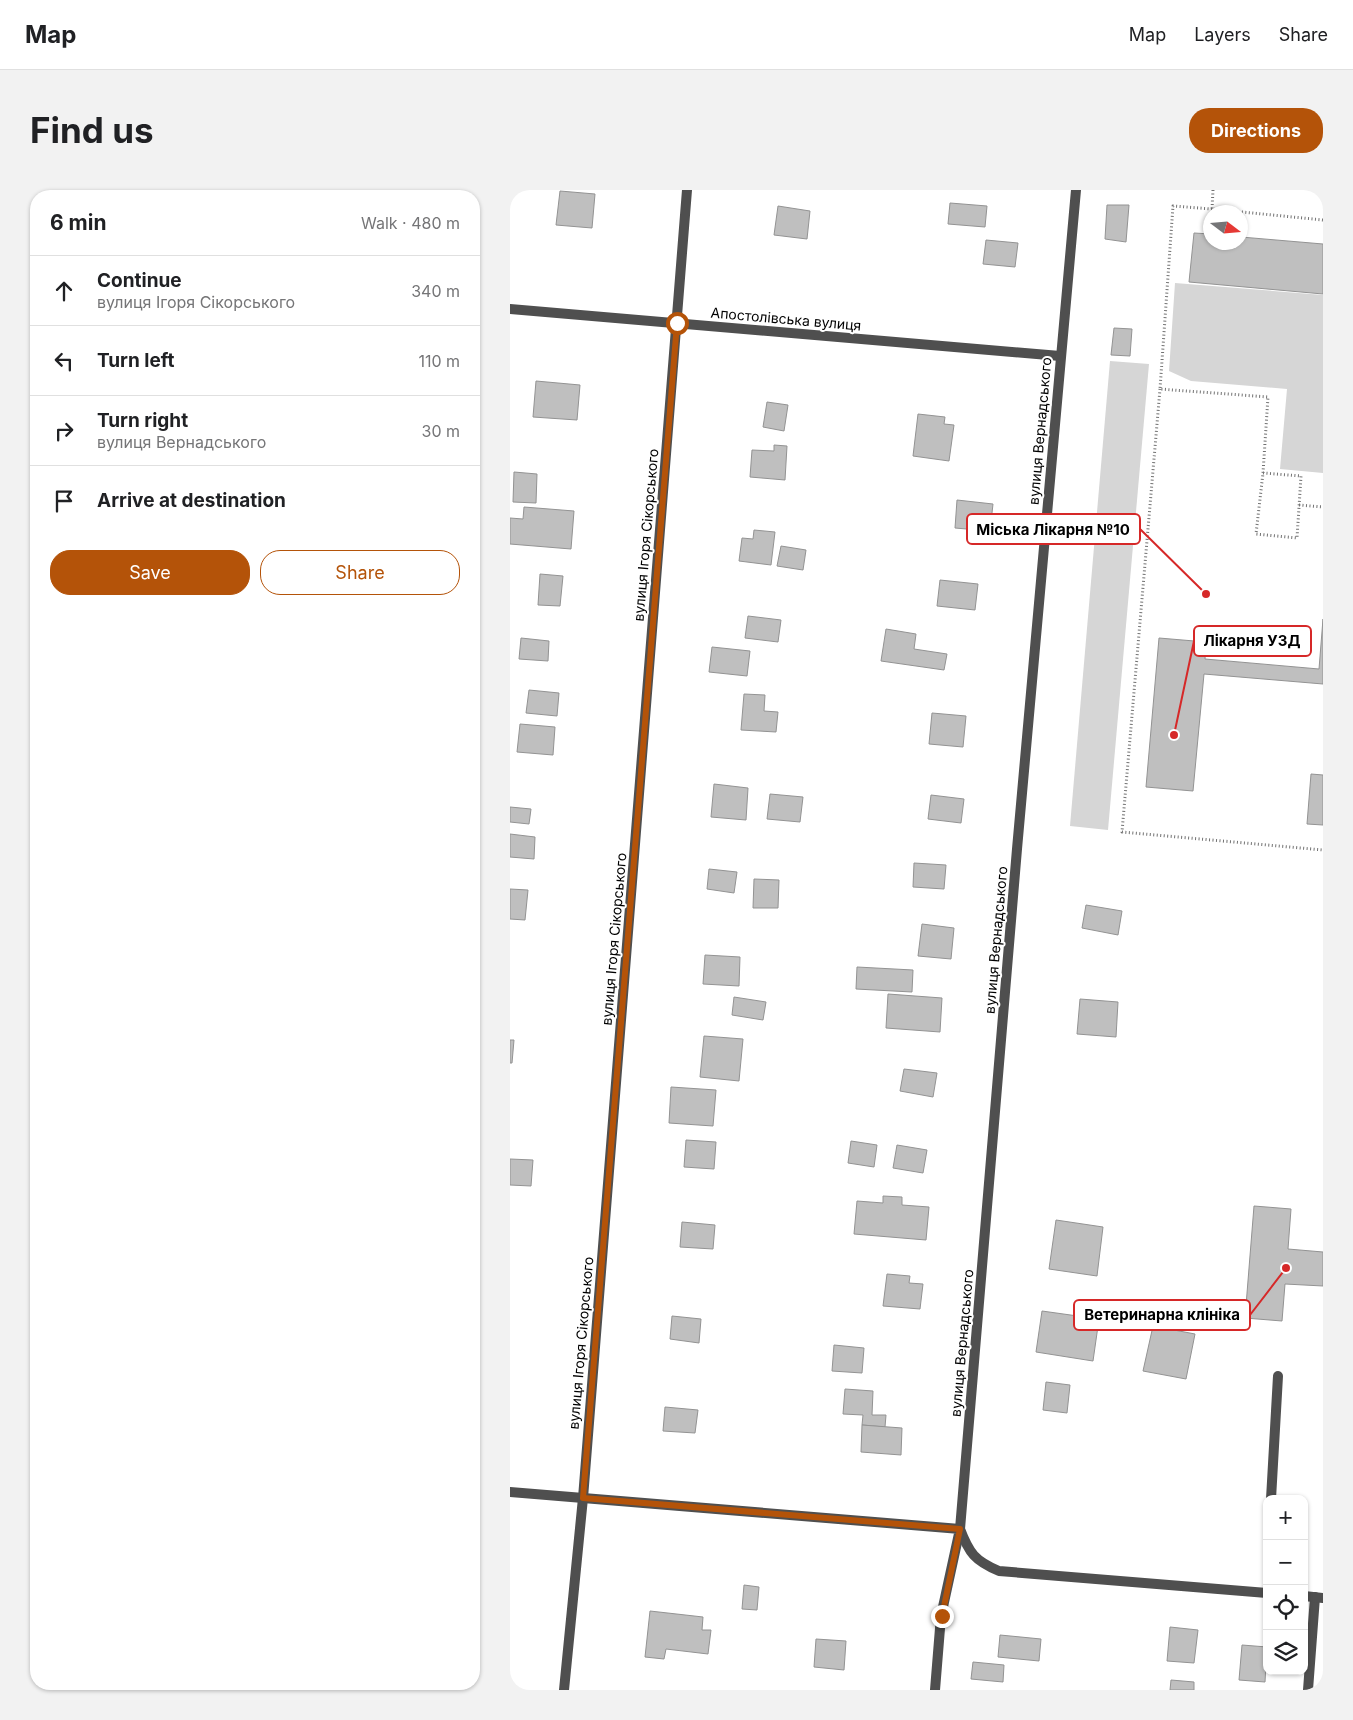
<!DOCTYPE html>
<html lang="en">
<head>
<meta charset="utf-8">
<style>
	:root { --surface:#fff; --page:#f2f2f2; --text:#202124; --muted:#757577; --line:#e0e0e0; --accent:#b45309 }
	body { margin:0; font-family:Inter,sans-serif; background:var(--page); color:var(--text) }
	.controls { position:absolute; right:15px; bottom:15px; display:grid; overflow:hidden; border-radius:10px; box-shadow:0 1px 4px #0004 }
	.controls button { width:45px; height:45px; display:grid; place-items:center; padding:0; border:0; border-bottom:1px solid var(--line); background:var(--surface); color:var(--text); font:25px sans-serif }
	.compass { position:absolute; left:693px; top:15px; width:45px; height:45px; border-radius:50%; background:var(--surface); box-shadow:0 1px 4px #0004; rotate:106deg }
	.stop { position:absolute; width:15px; height:15px; margin:-11px; border:4px solid #b45309; border-radius:50%; background:#fff }
	.stop.end { background:#b45309; border-color:#fff; box-shadow:0 1px 5px #0008 }
	.list { margin:0; padding:0; list-style:none }
	h2 { display:flex; justify-content:space-between; align-items:center; height:65px; margin:0; padding:0 20px; font-size:21px }
	h2 small { font-size:16px; font-weight:400; color:var(--muted) }
	.list li { display:grid; grid-template-columns:32px 1fr auto; gap:15px; align-items:center; box-sizing:border-box; height:70px; padding:0 20px; border-top:1px solid var(--line) }
	.list b { display:block; font-size:19px; white-space:nowrap }
	.list p { margin:0; font-size:16px; white-space:nowrap; color:var(--muted) }
	.list em { font-size:16px; font-style:normal; color:var(--muted) }
	.actions { display:flex; gap:10px; padding:15px 20px }
	.actions a { flex:1; padding:11px 0; border:1px solid var(--accent); border-radius:20px; text-align:center; font-size:18px; color:var(--accent) }
	.actions .main { background:var(--accent); color:#fff }
	.icon { flex:none; width:28px; height:28px; fill:none; stroke:currentColor; stroke-width:2; stroke-linecap:round; stroke-linejoin:round }
	.map { position:relative; flex:none; width:813px; height:1500px; overflow:hidden; border-radius:20px }
	header { display:flex; align-items:center; gap:30px; box-sizing:border-box; height:70px; padding:0 25px; background:var(--surface); border-bottom:1px solid var(--line) }
	header strong { font-size:24px }
	nav { display:flex; gap:28px; margin-inline-start:auto; font-size:18px }
	.intro { display:flex; align-items:center; justify-content:space-between; box-sizing:border-box; height:120px; padding:0 30px }
	h1 { margin:0; font-size:35px }
	.button { padding:12px 22px; border-radius:20px; background:var(--accent); color:#fff; font-size:18px; font-weight:700 }
	main { display:flex; gap:30px; padding:0 30px }
	aside { flex:1; background:var(--surface); border-radius:20px; box-shadow:0 1px 4px #0004 }
	.map>svg:first-child { display:block }
	.green { fill:#d6d6d6 }
	.building { fill:#bfbfbf; stroke:#939393 }
	.lines { fill:none; stroke-linecap:round; stroke-linejoin:round }
	.path { stroke:#717171; stroke-width:3; stroke-dasharray:1 2.5; stroke-linecap:butt }
	.service { stroke:#4f4f4f; stroke-width:10 }
	.minor { stroke:#4f4f4f; stroke-width:10 }
	.tertiary { stroke:#4f4f4f; stroke-width:10 }
	.route { stroke:#b45309; stroke-width:6 }
	.labels { text-anchor:middle; stroke-width:4; stroke-linejoin:round; paint-order:stroke }
	.street-label { font-size:14px; fill:#000; stroke:#fff }
	.leader { fill:none; stroke:#d62828; stroke-width:2 }
	.callout-dot { fill:#d62828; stroke:#fff; stroke-width:2 }
	.callout { fill:#fff; stroke:#d62828; stroke-width:2 }
	.callout-label { font-size:15px; text-anchor:middle; font-weight:bold; fill:#000 }
</style>
</head>
<body>
<header>
<strong>Map</strong>
<nav><a>Map</a><a>Layers</a><a>Share</a></nav>
</header>
<div class="intro"><h1>Find us</h1><a class="button">Directions</a></div>
<main>
<aside>
<h2>6 min<small>Walk · 480 m</small></h2>
<ul class="list">
<li><svg class="icon" aria-label="ahead" viewBox="0 0 24 24"><path d="M12 20V5M6 11l6-6 6 6"/></svg><div><b>Continue</b><p>вулиця Ігоря Сікорського</p></div><em>340 m</em></li>
<li><svg class="icon" aria-label="left" viewBox="0 0 24 24"><path d="M17 20v-9H6M10 6l-5 5 5 5"/></svg><div><b>Turn left</b></div><em>110 m</em></li>
<li><svg class="icon" aria-label="right" viewBox="0 0 24 24"><path d="M7 20v-9h11M14 6l5 5-5 5"/></svg><div><b>Turn right</b><p>вулиця Вернадського</p></div><em>30 m</em></li>
<li><svg class="icon" aria-label="arrive" viewBox="0 0 24 24"><path d="M6 21V4h12l-3 4 3 4H6"/></svg><div><b>Arrive at destination</b></div></li>
</ul>
<div class="actions"><a class="main">Save</a><a>Share</a></div>
</aside>
<div class="map">
<svg width="813" height="1500" viewBox="0 0 813 1500">
	<rect width="100%" height="100%" fill="#fff"/>
	<g class="green">
		<polygon points="665,93 813,105 813,283 770,279 777,199 681,191 659,181"/>
		<polygon points="600,171 639,174 598,640 560,636"/>
	</g>
	<g class="building">
		<polygon points="50,1 85,4 82,38 46,35"/>
		<polygon points="440,13 477,16 475,37 438,34"/>
		<polygon points="597,15 619,15 616,52 595,49"/>
		<polygon points="268,16 300,21 297,49 264,45"/>
		<polygon points="684,43 701,44 701,52 731,52 731,47 813,54 813,104 679,92"/>
		<polygon points="476,50 508,53 505,77 473,74"/>
		<polygon points="604,138 622,139 620,166 601,165"/>
		<polygon points="26,191 70,195 67,230 23,227"/>
		<polygon points="257,212 278,215 274,241 253,237"/>
		<polygon points="408,224 435,227 434,234 444,235 439,271 403,266"/>
		<polygon points="264,255 277,256 275,290 240,287 242,260 264,261"/>
		<polygon points="4,282 27,284 26,313 3,312"/>
		<polygon points="447,310 483,314 480,341 445,338"/>
		<polygon points="14,317 64,321 61,359 0,354 0,328 13,329"/>
		<polygon points="244,340 265,342 261,375 229,371 232,348 243,349"/>
		<polygon points="271,356 296,360 293,380 267,376"/>
		<polygon points="30,384 53,386 50,416 28,415"/>
		<polygon points="430,390 468,394 465,420 427,416"/>
		<polygon points="238,426 271,430 268,452 235,448"/>
		<polygon points="813,429 813,494 694,484 683,601 636,597 649,448 696,452 695,469 809,479"/>
		<polygon points="376,439 406,444 404,459 437,464 434,480 371,471"/>
		<polygon points="11,448 39,451 38,471 9,469"/>
		<polygon points="202,457 240,461 237,486 199,482"/>
		<polygon points="19,500 49,503 47,526 16,523"/>
		<polygon points="234,504 255,505 254,521 268,522 266,542 231,540"/>
		<polygon points="422,523 456,526 453,557 419,554"/>
		<polygon points="10,534 45,537 43,565 7,562"/>
		<polygon points="801,584 813,585 813,635 797,634"/>
		<polygon points="204,594 238,598 236,630 201,627"/>
		<polygon points="260,604 293,607 290,632 257,629"/>
		<polygon points="421,605 454,609 451,633 418,629"/>
		<polygon points="0,617 21,619 19,634 0,632"/>
		<polygon points="0,644 25,647 24,669 0,667"/>
		<polygon points="404,673 436,675 434,699 403,697"/>
		<polygon points="199,679 227,682 224,703 197,699"/>
		<polygon points="244,689 269,690 268,718 243,718"/>
		<polygon points="0,699 18,700 15,730 0,729"/>
		<polygon points="576,715 612,721 608,745 572,738"/>
		<polygon points="412,734 444,738 441,769 408,766"/>
		<polygon points="195,765 230,767 229,796 193,794"/>
		<polygon points="347,777 403,780 402,802 346,799"/>
		<polygon points="378,804 432,808 430,842 376,838"/>
		<polygon points="224,807 256,812 253,830 222,825"/>
		<polygon points="570,809 608,812 606,847 567,844"/>
		<polygon points="194,846 233,849 229,891 190,887"/>
		<polygon points="0,850 4,850 2,873 0,873"/>
		<polygon points="394,879 427,883 423,907 390,901"/>
		<polygon points="161,897 206,900 203,936 159,933"/>
		<polygon points="176,950 206,952 204,979 174,977"/>
		<polygon points="341,951 367,955 364,977 338,973"/>
		<polygon points="387,955 417,960 413,983 383,978"/>
		<polygon points="0,969 23,970 21,996 0,995"/>
		<polygon points="373,1006 392,1007 392,1015 419,1017 416,1050 344,1044 347,1011 373,1013"/>
		<polygon points="744,1016 781,1019 778,1059 813,1062 813,1096 775,1094 772,1131 735,1128"/>
		<polygon points="546,1030 593,1037 587,1086 539,1079"/>
		<polygon points="172,1032 205,1035 203,1059 170,1057"/>
		<polygon points="377,1084 400,1086 399,1093 413,1094 410,1119 373,1116"/>
		<polygon points="532,1121 589,1129 583,1171 526,1162"/>
		<polygon points="162,1126 191,1129 189,1153 160,1149"/>
		<polygon points="643,1136 685,1144 676,1189 633,1181"/>
		<polygon points="324,1155 354,1158 352,1183 322,1181"/>
		<polygon points="536,1192 560,1195 557,1223 533,1220"/>
		<polygon points="335,1199 363,1201 362,1225 376,1225 375,1237 352,1235 353,1225 333,1224"/>
		<polygon points="155,1217 188,1220 185,1243 153,1241"/>
		<polygon points="352,1235 392,1238 391,1265 351,1262"/>
		<polygon points="234,1395 249,1397 247,1420 232,1419"/>
		<polygon points="140,1421 193,1427 192,1440 201,1440 198,1464 156,1459 154,1469 135,1467"/>
		<polygon points="660,1437 688,1440 684,1473 657,1471"/>
		<polygon points="490,1445 531,1449 529,1471 488,1467"/>
		<polygon points="306,1449 336,1451 334,1480 304,1477"/>
		<polygon points="732,1455 757,1457 755,1492 729,1490"/>
		<polygon points="463,1472 494,1475 493,1492 461,1489"/>
		<polygon points="661,1490 684,1492 684,1500 660,1500"/>
	</g>
	<g class="lines">
		<g class="path">
			<polyline points="703,0 702,19 813,30"/>
			<polyline points="702,19 663,16 650,199 758,207 753,283"/>
			<polyline points="650,199 612,642 813,660"/>
			<polygon points="753,283 791,286 787,348 746,344"/>
			<polyline points="789,315 813,317"/>
		</g>
		<polyline class="service" points="761,1309 768,1186"/>
		<g class="minor">
			<polyline points="0,1302 450,1339 431,1426 425,1500"/>
			<polyline points="54,1500 73,1308 177,0"/>
			<polyline points="798,1500 805,1407"/>
		</g>
		<g class="tertiary">
			<path d="M566 0 507 659 450 1339C459 1363 465 1371 489 1381L757 1403"/>
			<polyline points="0,119 550,166"/>
			<polyline points="794,1406 813,1408"/>
		</g>
	</g>
	<g class="lines">
		<polyline class="route" points="167,133 73,1308 450,1339 432,1426"/>
	</g>
	<g class="labels">
		<g class="street-label">
			<text transform="translate(276 129) rotate(5)" y="5">Апостолівська вулиця</text>
			<text transform="translate(530 241) rotate(-85)" y="5">вулиця Вернадського</text>
			<text transform="translate(136 345) rotate(-85)" y="5">вулиця Ігоря Сікорського</text>
			<text transform="translate(104 749) rotate(-85)" y="5">вулиця Ігоря Сікорського</text>
			<text transform="translate(486 750) rotate(-85)" y="5">вулиця Вернадського</text>
			<text transform="translate(71 1153) rotate(-85)" y="5">вулиця Ігоря Сікорського</text>
			<text transform="translate(452 1153) rotate(-85)" y="5">вулиця Вернадського</text>
		</g>
	</g>
	<path class="leader" d="M696 404L630 339M664 545L684 451M776 1078L740 1125"/>
	<g class="callout-dot">
		<circle cx="696" cy="404" r="5"/>
		<circle cx="664" cy="545" r="5"/>
		<circle cx="776" cy="1078" r="5"/>
	</g>
	<g class="callout">
		<rect x="457" y="324" width="173" height="30" rx="5"/>
		<rect x="684" y="436" width="117" height="30" rx="5"/>
		<rect x="564" y="1110" width="176" height="30" rx="5"/>
	</g>
	<g class="callout-label">
		<text x="543" y="345">Міська Лікарня №10</text>
		<text x="742" y="456">Лікарня УЗД</text>
		<text x="652" y="1130">Ветеринарна клініка</text>
	</g>
</svg>
<div class="controls">
<button>+</button>
<button>−</button>
<button><svg class="icon" aria-label="locate" viewBox="0 0 24 24"><circle cx="12" cy="12" r="6"/><path d="M12 2v4M12 18v4M2 12h4M18 12h4"/></svg></button>
<button><svg class="icon" aria-label="layers" viewBox="0 0 24 24"><path d="M12 4l9 5-9 5-9-5zM3 14l9 5 9-5"/></svg></button>
</div>
<svg class="compass" viewBox="-18 -18 36 36"><path d="M0-13l5 13h-10z" fill="#e53935"/><path d="M0 13l5-13h-10z" fill="#757577"/></svg>
<div class="stop" style="left:167px;top:133px"></div>
<div class="stop end" style="left:432px;top:1426px"></div>
</div>
</main>
</body>
</html>
